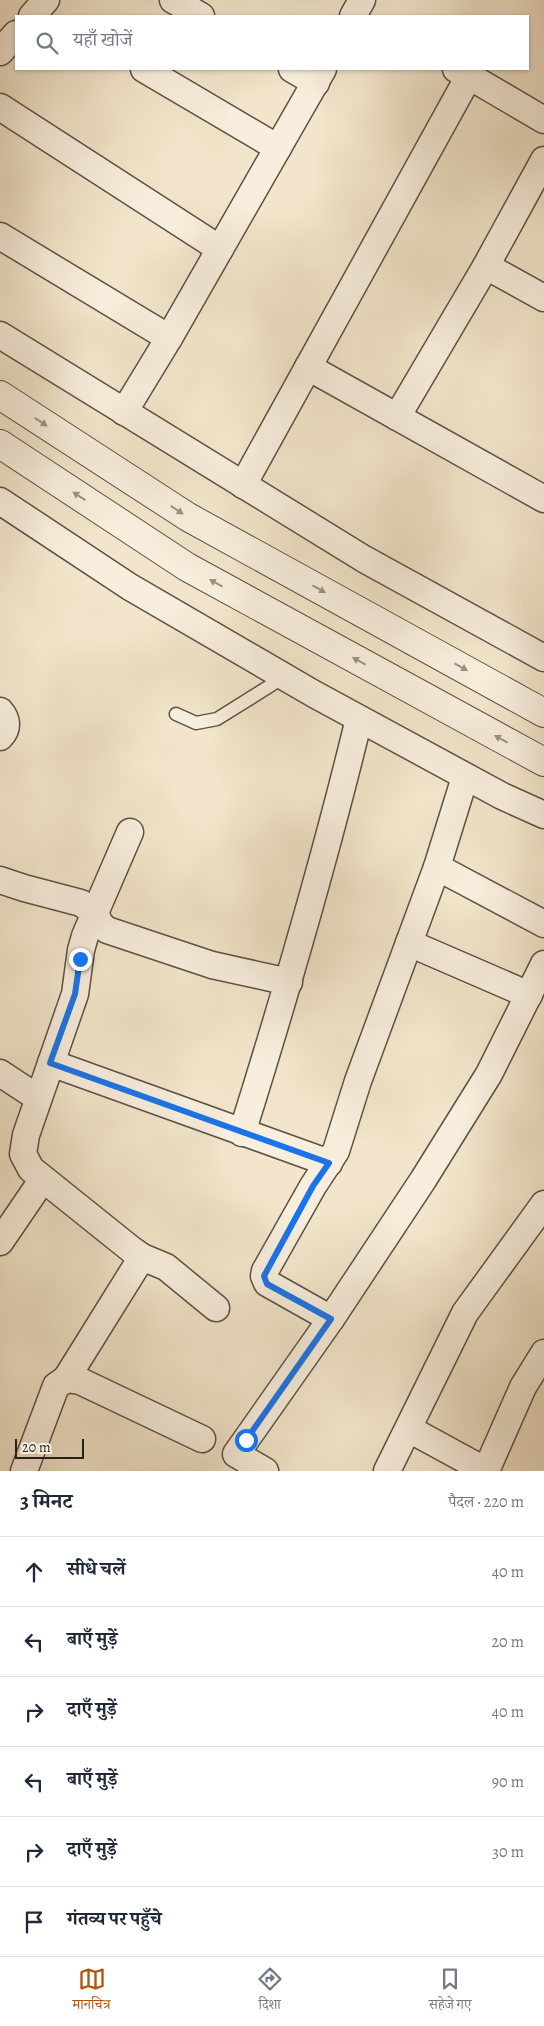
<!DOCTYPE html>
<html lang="hi">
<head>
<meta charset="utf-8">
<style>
	:root { --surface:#fff; --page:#f2f2f3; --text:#1f2937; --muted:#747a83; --line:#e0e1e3; --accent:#b45309 }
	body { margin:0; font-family:Alegreya,"Noto Serif Devanagari",serif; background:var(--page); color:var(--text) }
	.scale { position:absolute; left:15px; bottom:12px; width:69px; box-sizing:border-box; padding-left:5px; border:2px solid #2a2018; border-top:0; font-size:14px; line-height:18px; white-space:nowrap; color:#2a2018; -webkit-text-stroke:4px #f7eedd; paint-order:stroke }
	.stop { position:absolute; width:15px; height:15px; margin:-11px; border:4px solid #1a73e8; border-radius:50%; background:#fff }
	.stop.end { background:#1a73e8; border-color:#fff; box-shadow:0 1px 5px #0008 }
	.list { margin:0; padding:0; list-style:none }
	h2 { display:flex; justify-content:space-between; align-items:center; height:65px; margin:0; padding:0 20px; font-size:21px }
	h2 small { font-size:16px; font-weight:400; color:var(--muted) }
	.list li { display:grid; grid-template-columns:32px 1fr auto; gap:15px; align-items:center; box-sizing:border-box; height:70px; padding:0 20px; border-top:1px solid var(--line) }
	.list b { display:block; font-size:19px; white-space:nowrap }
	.list em { font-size:16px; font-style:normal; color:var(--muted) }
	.icon { flex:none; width:28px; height:28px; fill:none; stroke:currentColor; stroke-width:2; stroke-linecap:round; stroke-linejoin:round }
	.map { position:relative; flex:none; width:544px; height:1471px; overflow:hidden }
	.search { position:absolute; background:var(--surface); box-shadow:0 1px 4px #0004; left:15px; right:15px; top:15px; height:55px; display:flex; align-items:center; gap:12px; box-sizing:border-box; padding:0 18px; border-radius:0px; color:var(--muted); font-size:19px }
	.sheet { height:485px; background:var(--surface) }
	nav { display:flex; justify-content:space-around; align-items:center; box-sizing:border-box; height:70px; border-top:1px solid var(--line); background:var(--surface); font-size:14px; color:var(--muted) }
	nav a { display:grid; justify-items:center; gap:2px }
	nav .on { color:var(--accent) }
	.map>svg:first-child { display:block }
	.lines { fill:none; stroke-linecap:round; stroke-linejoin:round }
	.service-casing { stroke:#5c5145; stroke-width:15 }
	.minor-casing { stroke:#5c5145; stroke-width:29 }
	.tertiary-casing { stroke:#5c5145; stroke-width:30 }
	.service { stroke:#f7eedd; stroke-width:12 }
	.minor { stroke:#f7eedd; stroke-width:26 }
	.tertiary { stroke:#f7eedd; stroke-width:28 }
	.oneway { fill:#9b9184 }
	.route { stroke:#1a73e8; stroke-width:6 }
</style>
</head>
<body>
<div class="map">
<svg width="544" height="1471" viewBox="0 0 544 1471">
	<rect width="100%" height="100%" fill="#f2e5cb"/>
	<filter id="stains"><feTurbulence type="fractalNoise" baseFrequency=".004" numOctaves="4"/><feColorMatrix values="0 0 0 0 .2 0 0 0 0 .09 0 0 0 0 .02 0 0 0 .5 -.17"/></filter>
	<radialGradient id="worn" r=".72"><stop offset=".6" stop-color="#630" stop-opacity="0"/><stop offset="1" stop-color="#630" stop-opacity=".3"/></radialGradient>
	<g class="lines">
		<defs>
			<polyline id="service" points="176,714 196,723 217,719 284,677"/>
			<g id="minor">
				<polyline points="173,0 201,16"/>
				<polyline points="32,16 46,0"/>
				<polyline points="353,16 362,0"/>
				<polyline points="0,52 16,34"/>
				<polyline points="144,69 278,148"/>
				<polyline points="292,69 316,83"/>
				<polyline points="469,76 544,120"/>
				<polyline points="0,107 220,249"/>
				<polyline points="0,236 169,338"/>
				<polyline points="486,266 544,298"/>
				<polyline points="0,335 364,559 544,658"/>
				<polyline points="308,367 544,499"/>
				<polyline points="124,412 169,338 323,69"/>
				<polyline points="397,417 486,266 544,160"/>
				<polyline points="243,485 469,76 456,69"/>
				<polyline points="0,501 130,587 314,694 502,796 544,815"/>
				<path d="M0 711C8 720 8 729 0 737"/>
				<polyline points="130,832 85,936 81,950 75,994 26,1135 23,1154 31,1169 132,1250 142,1257 166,1267 216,1308"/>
				<polyline points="437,867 544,924"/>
				<polyline points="0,880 24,888 81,903 95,913 100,924 107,930 212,965 289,982"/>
				<polyline points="409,943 529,995"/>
				<polyline points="51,1063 329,1163"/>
				<polyline points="0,1073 38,1098"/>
				<path d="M242 1133C285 996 325 859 359 719"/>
				<polyline points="0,1242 43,1179"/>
				<polyline points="331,1319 267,1283 264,1276 265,1271 313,1186 336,1151 358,1081 437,867 465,777"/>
				<polyline points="66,1379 142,1257"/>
				<polyline points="409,1429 486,1471"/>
				<polyline points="24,1471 56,1386 66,1379 80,1381 202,1439"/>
				<polyline points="265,1471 236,1454 331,1319 423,1180 489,1074 544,964"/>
				<polyline points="387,1471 465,1313 544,1204"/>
				<polyline points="486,1471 523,1387 544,1353"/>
			</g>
			<g id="tertiary">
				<polyline points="0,395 188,517 544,713"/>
				<polyline points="0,444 187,567 544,762"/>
			</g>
		</defs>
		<use href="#service" class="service-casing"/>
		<use href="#minor" class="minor-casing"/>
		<use href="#tertiary" class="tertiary-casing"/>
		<use href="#service" class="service"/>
		<use href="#minor" class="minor"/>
		<use href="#tertiary" class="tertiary"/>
	</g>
	<defs><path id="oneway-solid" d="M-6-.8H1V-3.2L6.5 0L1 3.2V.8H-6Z" transform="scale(1.25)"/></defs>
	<g class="oneway">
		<use href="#oneway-solid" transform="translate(41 422) rotate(33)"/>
		<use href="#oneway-solid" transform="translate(79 496) rotate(-147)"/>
		<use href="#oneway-solid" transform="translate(177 510) rotate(33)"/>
		<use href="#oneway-solid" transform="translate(216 583) rotate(-151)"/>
		<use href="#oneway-solid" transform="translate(319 589) rotate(29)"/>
		<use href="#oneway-solid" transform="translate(359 661) rotate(-151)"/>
		<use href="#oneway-solid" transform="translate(461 667) rotate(29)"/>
		<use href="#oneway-solid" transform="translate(501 739) rotate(-151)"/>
	</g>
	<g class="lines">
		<polyline class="route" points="80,959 75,994 50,1063 329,1163 313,1186 264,1276 267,1284 331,1319 246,1440"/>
	</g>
	<rect width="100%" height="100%" filter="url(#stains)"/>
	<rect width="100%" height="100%" fill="url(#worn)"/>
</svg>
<div class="scale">20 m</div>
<div class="stop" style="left:246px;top:1440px"></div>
<div class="stop end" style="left:80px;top:959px"></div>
<div class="search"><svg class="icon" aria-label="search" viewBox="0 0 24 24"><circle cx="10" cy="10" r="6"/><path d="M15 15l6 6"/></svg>यहाँ खोजें</div>
</div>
<section class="sheet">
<h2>3 मिनट<small>पैदल · 220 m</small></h2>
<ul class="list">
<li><svg class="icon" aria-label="ahead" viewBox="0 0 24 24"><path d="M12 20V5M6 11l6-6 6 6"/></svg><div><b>सीधे चलें</b></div><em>40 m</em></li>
<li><svg class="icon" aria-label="left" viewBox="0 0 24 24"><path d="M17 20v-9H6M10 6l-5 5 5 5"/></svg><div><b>बाएँ मुड़ें</b></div><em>20 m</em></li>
<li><svg class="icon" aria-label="right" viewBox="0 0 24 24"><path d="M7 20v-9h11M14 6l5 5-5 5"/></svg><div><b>दाएँ मुड़ें</b></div><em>40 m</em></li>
<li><svg class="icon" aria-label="left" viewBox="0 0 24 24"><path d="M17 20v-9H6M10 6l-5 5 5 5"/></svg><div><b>बाएँ मुड़ें</b></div><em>90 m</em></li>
<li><svg class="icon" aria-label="right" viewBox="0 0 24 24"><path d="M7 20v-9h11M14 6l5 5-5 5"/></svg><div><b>दाएँ मुड़ें</b></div><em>30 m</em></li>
<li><svg class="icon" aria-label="arrive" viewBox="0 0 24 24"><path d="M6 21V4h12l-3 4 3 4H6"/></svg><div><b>गंतव्य पर पहुँचे</b></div></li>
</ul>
</section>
<nav>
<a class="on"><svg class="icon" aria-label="map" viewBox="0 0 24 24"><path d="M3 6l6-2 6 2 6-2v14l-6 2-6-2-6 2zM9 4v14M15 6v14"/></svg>मानचित्र</a>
<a><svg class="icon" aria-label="directions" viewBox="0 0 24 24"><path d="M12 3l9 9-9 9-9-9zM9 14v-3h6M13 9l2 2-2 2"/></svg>दिशा</a>
<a><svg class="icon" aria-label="saved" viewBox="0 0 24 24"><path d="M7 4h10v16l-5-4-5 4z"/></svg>सहेजे गए</a>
</nav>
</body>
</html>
